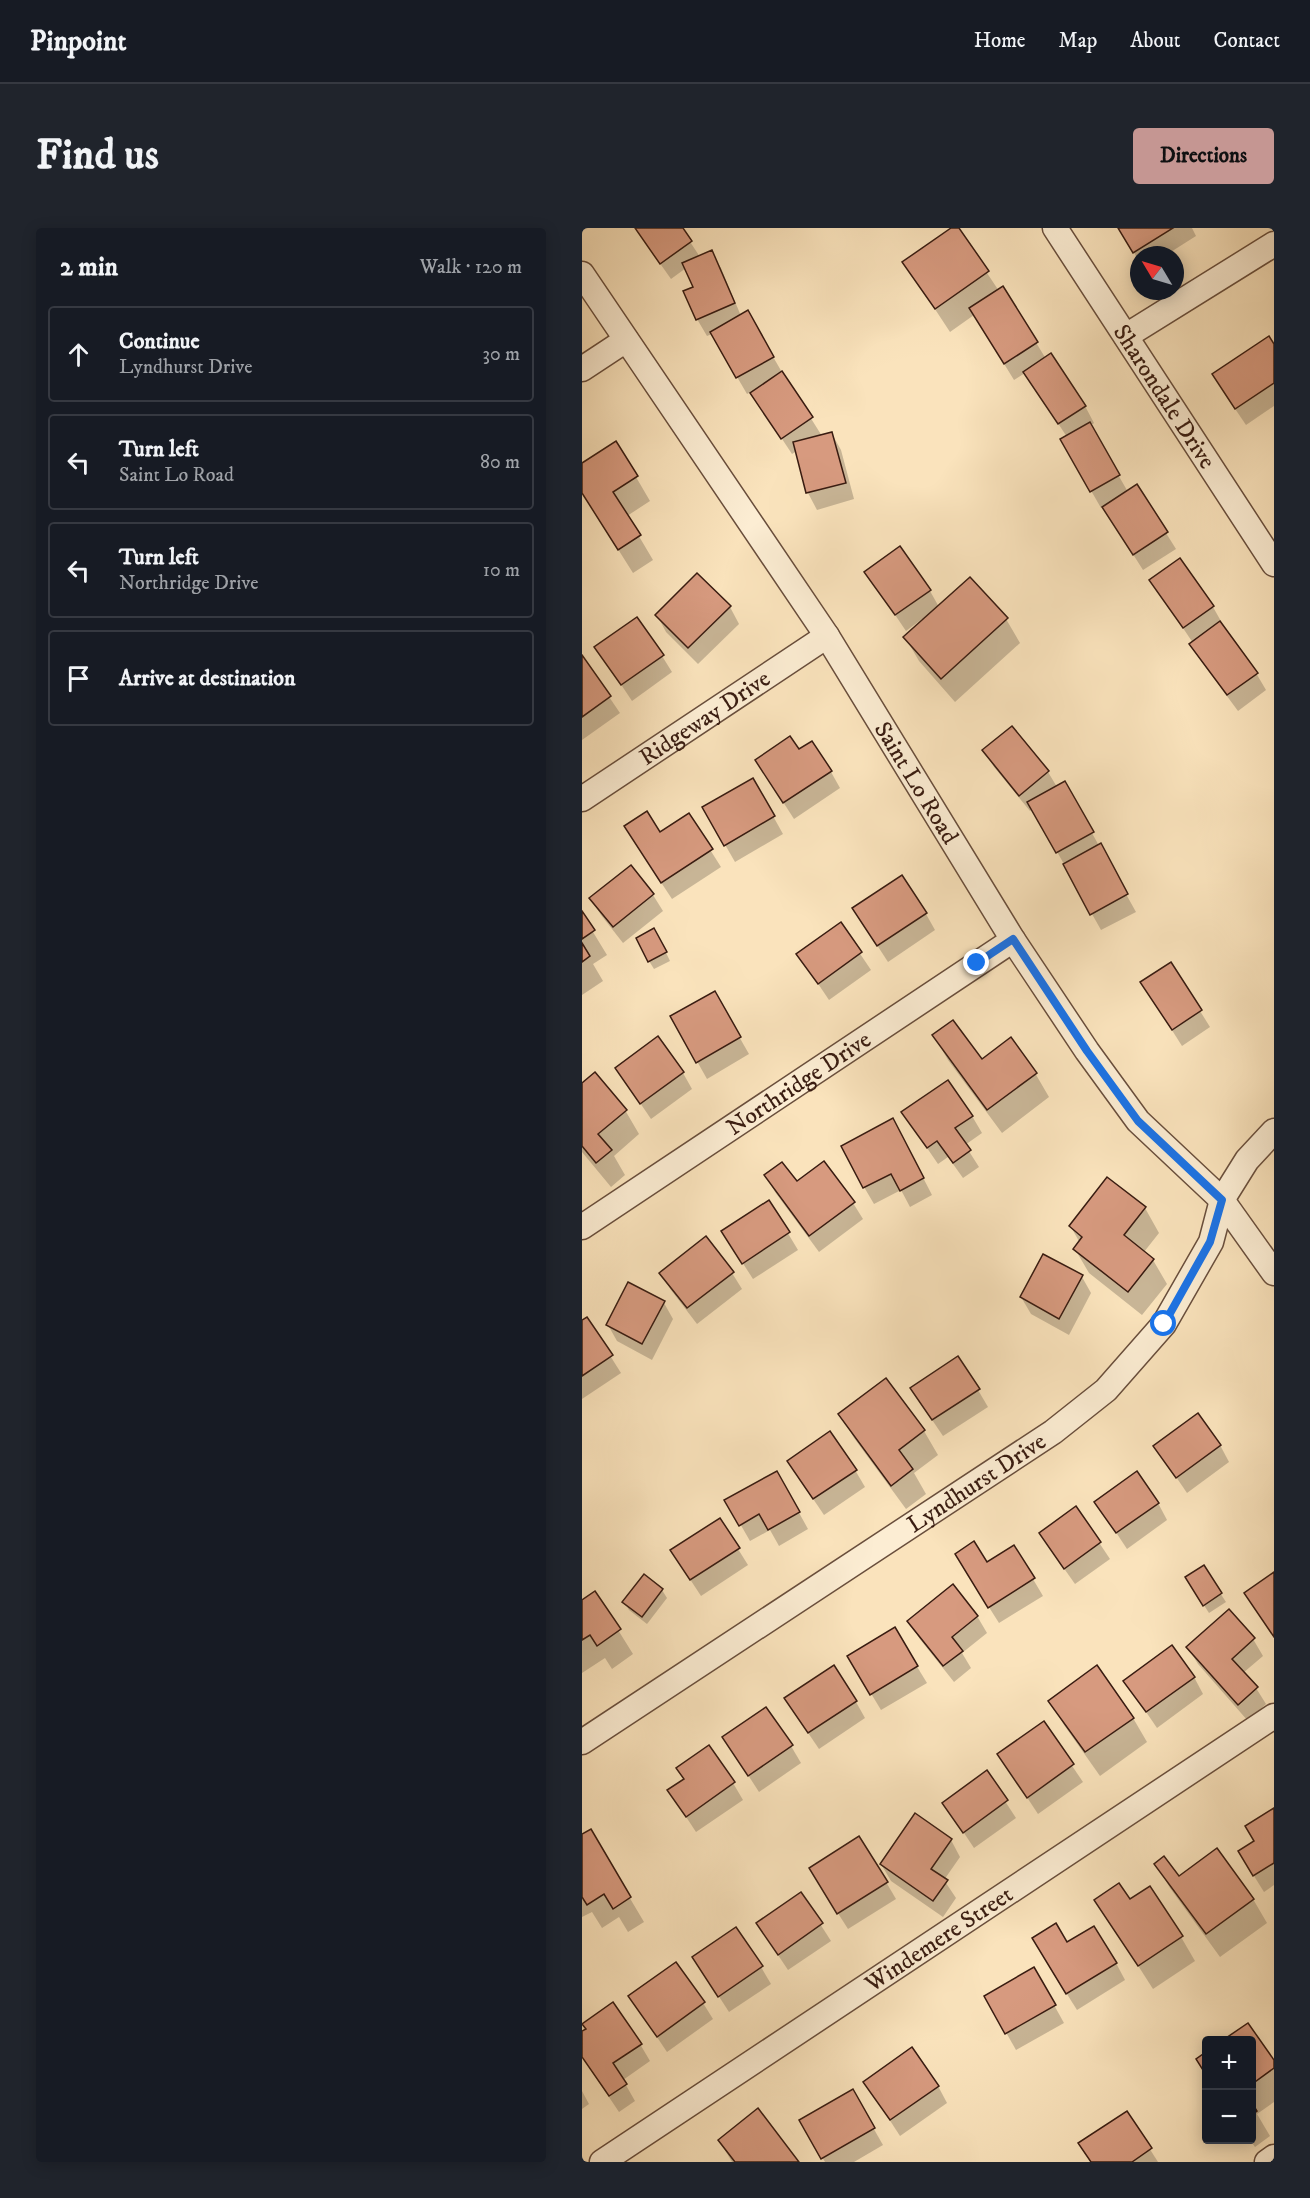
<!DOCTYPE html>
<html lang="en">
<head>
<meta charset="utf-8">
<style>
	:root { --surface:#171b24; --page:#20242c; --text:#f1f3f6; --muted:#9ea1a6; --line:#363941; --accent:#c59692 }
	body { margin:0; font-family:"IM FELL DW Pica",serif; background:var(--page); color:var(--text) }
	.controls { position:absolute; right:18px; bottom:18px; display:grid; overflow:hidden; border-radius:6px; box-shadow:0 3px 15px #0003 }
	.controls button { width:54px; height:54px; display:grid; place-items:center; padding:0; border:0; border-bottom:2px solid var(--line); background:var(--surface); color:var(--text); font:30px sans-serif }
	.compass { position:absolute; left:548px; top:18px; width:54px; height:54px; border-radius:50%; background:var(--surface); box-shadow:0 3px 15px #0003; rotate:308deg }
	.stop { position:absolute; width:18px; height:18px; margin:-14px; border:4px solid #1a73e8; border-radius:50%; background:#fff }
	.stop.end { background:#1a73e8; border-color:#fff; box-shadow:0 2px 6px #0008 }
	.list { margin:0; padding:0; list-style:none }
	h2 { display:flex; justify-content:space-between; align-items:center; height:78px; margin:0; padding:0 24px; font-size:26px }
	h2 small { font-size:20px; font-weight:400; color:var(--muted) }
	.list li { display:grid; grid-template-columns:39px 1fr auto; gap:18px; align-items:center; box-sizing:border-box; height:96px; margin:0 12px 12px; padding:0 12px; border:2px solid var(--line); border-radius:6px }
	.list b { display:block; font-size:22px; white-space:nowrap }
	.list p { margin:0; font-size:20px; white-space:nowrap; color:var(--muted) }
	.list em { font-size:20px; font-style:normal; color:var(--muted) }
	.icon { flex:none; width:33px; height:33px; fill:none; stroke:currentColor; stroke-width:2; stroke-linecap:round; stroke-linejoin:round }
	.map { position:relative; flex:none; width:692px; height:1934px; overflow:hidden; border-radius:6px }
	header { display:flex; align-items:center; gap:36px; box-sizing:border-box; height:84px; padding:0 30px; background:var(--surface); border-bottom:2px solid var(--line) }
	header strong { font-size:28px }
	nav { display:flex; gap:33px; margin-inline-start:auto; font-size:21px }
	.intro { display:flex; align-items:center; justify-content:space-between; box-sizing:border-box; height:144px; padding:0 36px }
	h1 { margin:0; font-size:42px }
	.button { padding:15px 27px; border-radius:6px; background:var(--accent); color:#111; font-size:21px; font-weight:700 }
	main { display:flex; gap:36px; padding:0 36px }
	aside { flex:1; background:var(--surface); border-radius:6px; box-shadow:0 3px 15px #0003 }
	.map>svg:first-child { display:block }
	.shadow { fill:#0003 }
	.building { fill:#d79a7f; stroke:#391c11; stroke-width:1.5 }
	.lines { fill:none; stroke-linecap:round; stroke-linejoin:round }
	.street-casing { stroke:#694e3c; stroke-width:27 }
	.street { stroke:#fcedd3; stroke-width:24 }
	.route { stroke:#1a73e8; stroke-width:8 }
	.labels { text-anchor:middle; stroke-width:4.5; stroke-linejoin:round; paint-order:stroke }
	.street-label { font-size:24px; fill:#391c11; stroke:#fcedd3 }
</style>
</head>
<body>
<header>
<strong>Pinpoint</strong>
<nav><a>Home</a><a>Map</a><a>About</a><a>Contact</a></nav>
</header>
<div class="intro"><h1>Find us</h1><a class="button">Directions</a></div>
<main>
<aside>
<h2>2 min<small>Walk · 120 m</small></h2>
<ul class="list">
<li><svg class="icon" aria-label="ahead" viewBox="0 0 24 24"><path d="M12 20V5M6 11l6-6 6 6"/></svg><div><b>Continue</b><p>Lyndhurst Drive</p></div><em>30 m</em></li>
<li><svg class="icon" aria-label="left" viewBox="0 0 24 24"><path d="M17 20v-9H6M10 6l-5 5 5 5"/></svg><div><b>Turn left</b><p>Saint Lo Road</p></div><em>80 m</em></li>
<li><svg class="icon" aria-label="left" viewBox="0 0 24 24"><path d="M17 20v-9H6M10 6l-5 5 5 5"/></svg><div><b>Turn left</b><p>Northridge Drive</p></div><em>10 m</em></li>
<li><svg class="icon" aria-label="arrive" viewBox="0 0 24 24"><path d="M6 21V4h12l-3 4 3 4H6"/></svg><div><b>Arrive at destination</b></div></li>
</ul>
</aside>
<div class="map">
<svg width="692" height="1934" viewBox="0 0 692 1934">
	<rect width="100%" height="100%" fill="#fae3bc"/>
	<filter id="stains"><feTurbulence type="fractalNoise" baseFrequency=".00333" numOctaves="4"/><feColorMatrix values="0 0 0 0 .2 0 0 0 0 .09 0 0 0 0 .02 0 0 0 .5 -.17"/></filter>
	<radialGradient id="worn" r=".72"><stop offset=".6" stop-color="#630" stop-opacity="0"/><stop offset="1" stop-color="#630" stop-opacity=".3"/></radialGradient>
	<g class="shadow">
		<polygon points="53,0 99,0 118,29 129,24 139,40 159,88 165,84 201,146 240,208 250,206 259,222 272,271 235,282 226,265 215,223 210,226 169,164 165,166 130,106 125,108 115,91 113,59 104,40 89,51"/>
		<polygon points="372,0 375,0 417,63 421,60 464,131 503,178 512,195 508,198 546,264 584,305 594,321 561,342 521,279 519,280 480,212 485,209 443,145 432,152 392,87 368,104 322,34"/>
		<polygon points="537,0 610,0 614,8 584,27 557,27 557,33"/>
		<polygon points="687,110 692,118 692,178 664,197 641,163"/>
		<polygon points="0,236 54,249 68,273 45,288 71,332 51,345 0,264"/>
		<polygon points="284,344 348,363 357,379 424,391 438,415 373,474 337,433 323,409 342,393 340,391 324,403"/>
		<polygon points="569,352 631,379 640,395 638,397 674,445 684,462 656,483 619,433 609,417 611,415"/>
		<polygon points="148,379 157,396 116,436 84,404 75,387"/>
		<polygon points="14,419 80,428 90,444 50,473"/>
		<polygon points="0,429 38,485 0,512"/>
		<polygon points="429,500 466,544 475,559 482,555 554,684 519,702 451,581 448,583 412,539 402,523"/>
		<polygon points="217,523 249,544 258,560 212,591 185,549"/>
		<polygon points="171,552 201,606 153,634 122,580"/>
		<polygon points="106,587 139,639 90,671 53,615 78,606"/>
		<polygon points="71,667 81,683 41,715 19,687 9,671"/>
		<polygon points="0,686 25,727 11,736 21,753 0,767"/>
		<polygon points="344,686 353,702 306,734 282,697"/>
		<polygon points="258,696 289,742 247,772 216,726"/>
		<polygon points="77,710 88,733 72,741 67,733"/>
		<polygon points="560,755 618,783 628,799 600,818"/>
		<polygon points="132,765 167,826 125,851 90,789"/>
		<polygon points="352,808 400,833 453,845 467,869 420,905 366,832"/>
		<polygon points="35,841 101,845 110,861 69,891"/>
		<polygon points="0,857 43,882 57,906 32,928 43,947 29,959 0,924"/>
		<polygon points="321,885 390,888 400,905 383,917 397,939 381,950 366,929 356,936"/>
		<polygon points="320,909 350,967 328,979 319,962 292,976 282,959"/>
		<polygon points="184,948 215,955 271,975 281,991 237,1024 193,964"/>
		<polygon points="526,951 563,980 577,1005 562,1024 571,1032 585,1056 560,1087 507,1045 493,1021 498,1015 489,999"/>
		<polygon points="187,974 216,1022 171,1051 151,1020"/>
		<polygon points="150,1045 160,1061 115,1096 89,1062 79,1046"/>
		<polygon points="500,1049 509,1065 487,1107 449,1086 439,1069"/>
		<polygon points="82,1075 91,1091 70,1132 35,1113 26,1097"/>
		<polygon points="5,1091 39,1145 0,1171 0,1094"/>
		<polygon points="304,1152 342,1203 356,1227 332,1245 344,1266 324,1281 272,1210 258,1186"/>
		<polygon points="396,1162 406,1179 361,1208 340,1177"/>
		<polygon points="638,1217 647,1234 605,1265 573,1218"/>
		<polygon points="273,1242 283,1259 242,1287 217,1250"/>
		<polygon points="195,1245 226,1301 197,1318 188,1302 168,1313 145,1273"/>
		<polygon points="514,1274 576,1275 585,1292 545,1321"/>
		<polygon points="494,1280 528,1331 493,1356 469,1322"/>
		<polygon points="432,1319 461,1368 417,1395 384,1343 405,1336"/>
		<polygon points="156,1321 166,1337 119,1368 100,1339"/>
		<polygon points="621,1339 644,1374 627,1385 609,1357"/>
		<polygon points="692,1346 692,1410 664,1365"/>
		<polygon points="62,1348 80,1362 85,1370 65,1396 47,1382 42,1374"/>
		<polygon points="13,1365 51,1426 30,1441 23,1430 0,1445 0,1374"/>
		<polygon points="395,1388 405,1405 380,1425 389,1440 372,1454 337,1410 327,1393"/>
		<polygon points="312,1401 345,1455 299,1482 267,1429"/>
		<polygon points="671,1411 681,1428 661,1445 674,1460 684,1476 666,1493 616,1436 606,1420"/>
		<polygon points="612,1449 621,1466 575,1500 543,1453"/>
		<polygon points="468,1473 551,1490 565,1514 518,1548 482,1497"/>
		<polygon points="274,1474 283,1490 237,1521 214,1487"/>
		<polygon points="461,1495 501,1554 456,1586 417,1527"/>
		<polygon points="142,1510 209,1518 219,1535 177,1564"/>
		<polygon points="96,1540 151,1555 161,1572 114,1604 87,1563 102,1552"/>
		<polygon points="404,1544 434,1590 392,1620 362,1575"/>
		<polygon points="692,1581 692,1657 682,1664 667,1640 674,1614 665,1598"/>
		<polygon points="8,1603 62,1694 46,1704 37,1689 20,1700 10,1684 0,1689 0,1608"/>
		<polygon points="369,1612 378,1629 362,1652 374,1670 361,1689 309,1653 299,1636"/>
		<polygon points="574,1636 597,1650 671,1671 685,1695 638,1729 588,1660"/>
		<polygon points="304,1654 314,1671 266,1701 238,1657"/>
		<polygon points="219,1666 249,1713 206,1742 186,1712"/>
		<polygon points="514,1672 547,1673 599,1709 613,1733 571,1761"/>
		<polygon points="485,1716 534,1735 543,1752 495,1782 461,1728"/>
		<polygon points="112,1730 179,1739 189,1756 147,1784"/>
		<polygon points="452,1741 482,1795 434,1822 404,1769"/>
		<polygon points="48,1769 121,1775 131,1791 85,1824"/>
		<polygon points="666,1797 692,1835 692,1874 675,1886 688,1908 673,1919 668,1912 670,1812 643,1812"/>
		<polygon points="0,1805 58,1816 68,1833 41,1852 53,1873 37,1884 0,1829"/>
		<polygon points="283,1854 356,1858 365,1875 318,1908"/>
		<polygon points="0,1863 7,1876 0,1881"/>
		<polygon points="270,1863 301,1917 272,1934 243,1934 219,1893"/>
		<polygon points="545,1885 576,1934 509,1934"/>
		<polygon points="137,1912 215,1934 150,1934"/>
	</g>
	<g class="building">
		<polygon points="53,0 101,0 110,13 78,36"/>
		<polygon points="369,0 377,0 407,43 353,81 320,34"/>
		<polygon points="536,0 591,0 551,25"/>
		<polygon points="130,22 153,75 114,92 101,63 111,59 100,35"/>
		<polygon points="421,58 456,114 422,136 387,80"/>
		<polygon points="166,82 192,129 154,150 128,104"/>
		<polygon points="687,108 692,116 692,155 653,181 630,146"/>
		<polygon points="469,125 504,178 476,196 441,144"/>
		<polygon points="200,143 231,189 199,211 168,165"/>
		<polygon points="508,194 538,247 508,264 478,211"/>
		<polygon points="250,204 264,255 224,265 211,214"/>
		<polygon points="34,213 56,248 31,264 59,307 36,322 0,265 0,235"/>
		<polygon points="555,256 586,304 551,327 520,279"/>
		<polygon points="318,318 349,362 313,387 282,344"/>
		<polygon points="598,330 632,378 601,400 567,352"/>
		<polygon points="115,345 149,378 106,420 73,387"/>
		<polygon points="388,349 426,390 359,451 321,409"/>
		<polygon points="55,389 82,427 39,457 12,419"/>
		<polygon points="638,393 676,445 645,467 607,416"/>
		<polygon points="0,427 29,468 0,489"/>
		<polygon points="430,498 467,543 437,568 400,522"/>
		<polygon points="208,508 217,521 230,513 250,543 201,575 173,532"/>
		<polygon points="171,550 193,588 142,618 120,579"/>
		<polygon points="483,553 512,604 474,625 445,574"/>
		<polygon points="65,583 78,604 107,585 131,621 79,655 42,598"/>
		<polygon points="519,615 546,666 508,687 481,636"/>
		<polygon points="49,637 72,666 31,699 7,670"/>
		<polygon points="320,647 345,685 295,718 270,680"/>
		<polygon points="0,683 13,702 0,711"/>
		<polygon points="259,694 280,724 236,756 214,726"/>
		<polygon points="72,700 85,724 66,734 54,710"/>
		<polygon points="0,715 8,728 0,734"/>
		<polygon points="589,734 620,782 590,802 558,754"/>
		<polygon points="133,763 159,809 114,835 88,788"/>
		<polygon points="371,792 400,831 429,809 455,845 405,882 350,807"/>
		<polygon points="76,808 102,844 58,876 33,840"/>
		<polygon points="13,844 45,882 16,906 30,922 14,935 0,918 0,855"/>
		<polygon points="366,852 391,888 373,900 389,922 371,935 355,913 345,920 319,884"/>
		<polygon points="311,890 342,950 318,963 309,946 281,960 259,918"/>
		<polygon points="242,933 273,974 227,1008 182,947 200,934 215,953"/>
		<polygon points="525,949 564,979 542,1007 572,1031 546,1064 491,1021 500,1009 487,998"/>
		<polygon points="187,972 208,1004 160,1036 139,1003"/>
		<polygon points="124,1008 152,1044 105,1080 77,1045"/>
		<polygon points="461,1026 501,1047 477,1091 438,1069"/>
		<polygon points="46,1054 83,1073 60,1116 24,1097"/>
		<polygon points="5,1089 31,1127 0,1148 0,1092"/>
		<polygon points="376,1128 398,1161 350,1192 328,1160"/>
		<polygon points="304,1150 343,1202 317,1222 331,1241 309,1258 256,1186"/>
		<polygon points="616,1185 639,1217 594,1250 571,1218"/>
		<polygon points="248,1203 275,1242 231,1271 205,1233"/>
		<polygon points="195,1243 218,1284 186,1302 177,1286 157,1298 142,1272"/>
		<polygon points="555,1243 577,1275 534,1305 512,1274"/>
		<polygon points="494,1278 519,1314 482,1341 457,1305"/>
		<polygon points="138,1290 158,1320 108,1352 88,1322"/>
		<polygon points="392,1313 405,1334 432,1317 453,1350 406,1380 373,1326"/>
		<polygon points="622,1337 640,1365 621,1378 603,1349"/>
		<polygon points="692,1344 692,1409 662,1365"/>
		<polygon points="62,1346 81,1361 60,1389 40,1374"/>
		<polygon points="371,1356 396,1388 370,1409 381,1423 361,1438 325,1393"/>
		<polygon points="13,1363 39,1401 15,1418 8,1407 0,1412 0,1372"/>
		<polygon points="647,1381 673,1410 650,1431 676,1459 656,1477 604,1419"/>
		<polygon points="313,1399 336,1438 288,1467 265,1428"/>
		<polygon points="590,1417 613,1449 564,1484 541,1453"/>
		<polygon points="252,1437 275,1473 226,1505 202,1470"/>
		<polygon points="515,1437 552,1490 503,1524 466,1473"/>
		<polygon points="184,1479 211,1517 166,1548 140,1509"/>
		<polygon points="462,1493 492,1536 445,1570 415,1526"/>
		<polygon points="127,1517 153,1554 104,1589 85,1562 102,1551 94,1540"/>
		<polygon points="405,1542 426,1572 381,1605 360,1575"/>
		<polygon points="692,1580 692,1635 671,1648 656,1623 672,1613 663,1598"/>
		<polygon points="333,1585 370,1611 349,1641 366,1652 351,1673 298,1636"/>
		<polygon points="9,1601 49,1669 31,1681 22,1666 5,1677 0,1669 0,1606"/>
		<polygon points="277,1608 306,1654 255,1686 227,1640"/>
		<polygon points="635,1620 672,1671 624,1706 572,1636 582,1628 597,1648"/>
		<polygon points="537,1655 548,1671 568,1658 601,1708 556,1738 512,1672"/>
		<polygon points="219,1664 241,1695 196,1727 174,1695"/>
		<polygon points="474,1695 485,1714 512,1698 535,1735 484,1766 450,1710"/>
		<polygon points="154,1699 181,1738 136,1769 110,1729"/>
		<polygon points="94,1734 123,1774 75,1809 46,1768"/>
		<polygon points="452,1739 474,1777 423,1806 402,1768"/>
		<polygon points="31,1774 60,1816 31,1835 45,1856 27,1868 0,1829 0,1803 4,1801 0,1796"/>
		<polygon points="666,1795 692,1832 692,1840 670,1856 670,1812 641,1812"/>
		<polygon points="330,1819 357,1858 308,1892 281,1854"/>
		<polygon points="624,1824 624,1847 614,1831"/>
		<polygon points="271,1861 293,1900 239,1931 217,1892"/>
		<polygon points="670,1875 675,1883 670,1887"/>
		<polygon points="176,1880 217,1934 153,1934 136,1912"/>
		<polygon points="545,1883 570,1920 550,1934 509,1934 496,1915"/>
	</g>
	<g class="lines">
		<defs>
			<g id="street">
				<path id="s1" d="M473 0 692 336"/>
				<path id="s2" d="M0 46 245 408 431 712 505 823 556 893 640 972 692 1045"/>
				<polyline points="544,108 692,16"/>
				<polyline points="0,141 44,112"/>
				<path id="s3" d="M0 571 245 408"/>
				<path id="s4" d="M0 999 431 712"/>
				<path id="s5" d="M0 1514 471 1204 524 1162 582 1096 629 1014 640 972 665 932 692 903"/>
				<path id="s6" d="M20 1934 692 1488"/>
				<polyline points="685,1934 692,1929"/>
			</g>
		</defs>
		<use href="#street" class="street-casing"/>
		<use href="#street" class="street"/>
	</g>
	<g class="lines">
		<polyline class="route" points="395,735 431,711 505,823 556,893 640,972 628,1014 582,1096"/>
	</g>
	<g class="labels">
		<g class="street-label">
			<text dy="8" stroke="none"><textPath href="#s1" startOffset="201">Sharondale Drive</textPath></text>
			<text dy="8" stroke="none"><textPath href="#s3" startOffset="147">Ridgeway Drive</textPath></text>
			<text dy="8" stroke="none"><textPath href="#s2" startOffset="609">Saint Lo Road</textPath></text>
			<text dy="8" stroke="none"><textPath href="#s4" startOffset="260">Northridge Drive</textPath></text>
			<text dy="8" stroke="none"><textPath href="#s5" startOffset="472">Lyndhurst Drive</textPath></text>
			<text dy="8" stroke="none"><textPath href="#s6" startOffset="404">Windemere Street</textPath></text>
		</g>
	</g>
	<rect width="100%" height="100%" filter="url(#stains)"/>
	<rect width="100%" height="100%" fill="url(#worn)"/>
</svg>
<div class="controls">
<button>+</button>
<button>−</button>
</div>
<svg class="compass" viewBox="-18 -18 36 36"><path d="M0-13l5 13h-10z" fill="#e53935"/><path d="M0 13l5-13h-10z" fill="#9ea1a6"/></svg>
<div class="stop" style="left:582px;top:1096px"></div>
<div class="stop end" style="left:395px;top:735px"></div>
</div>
</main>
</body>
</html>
